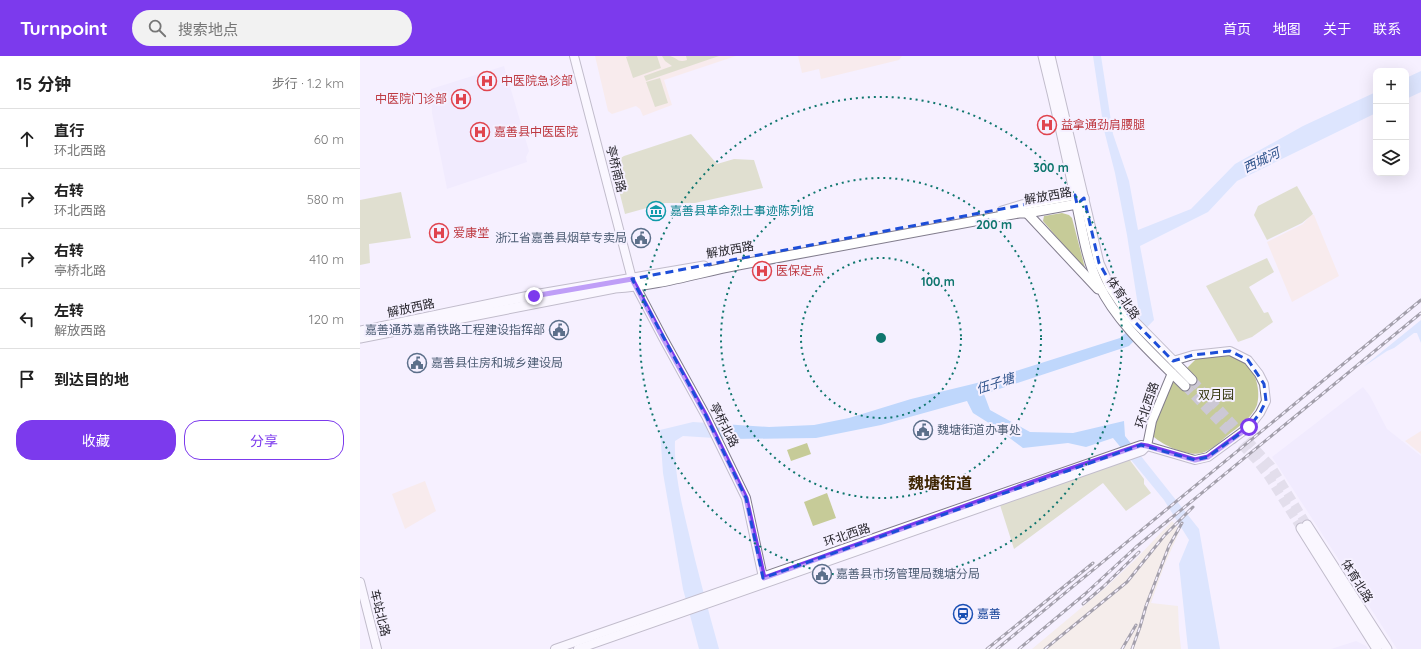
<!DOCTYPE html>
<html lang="zh">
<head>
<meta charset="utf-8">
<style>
	:root { --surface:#fff; --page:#f2f2f2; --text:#222; --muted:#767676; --line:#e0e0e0; --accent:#7c3aed }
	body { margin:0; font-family:Quicksand,"Noto Sans SC",sans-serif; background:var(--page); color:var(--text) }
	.controls { position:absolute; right:12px; top:12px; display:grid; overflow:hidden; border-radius:8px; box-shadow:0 4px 16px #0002 }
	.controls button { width:36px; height:36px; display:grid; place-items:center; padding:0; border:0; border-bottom:1px solid var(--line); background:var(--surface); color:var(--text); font:20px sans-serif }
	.stop { position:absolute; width:12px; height:12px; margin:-9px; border:3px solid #7c3aed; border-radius:50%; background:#fff }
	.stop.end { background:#7c3aed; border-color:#fff; box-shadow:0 1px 4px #0008 }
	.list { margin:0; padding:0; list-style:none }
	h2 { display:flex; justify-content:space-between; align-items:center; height:52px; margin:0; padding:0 16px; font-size:17px }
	h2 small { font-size:13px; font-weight:400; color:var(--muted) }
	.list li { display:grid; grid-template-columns:26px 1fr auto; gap:12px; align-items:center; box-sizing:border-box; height:60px; padding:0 16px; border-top:1px solid var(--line) }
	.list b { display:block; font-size:15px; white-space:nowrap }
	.list p { margin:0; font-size:13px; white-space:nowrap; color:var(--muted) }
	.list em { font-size:13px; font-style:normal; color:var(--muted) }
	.actions { display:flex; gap:8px; padding:12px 16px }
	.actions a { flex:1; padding:9px 0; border:1px solid var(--accent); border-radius:16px; text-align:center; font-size:14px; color:var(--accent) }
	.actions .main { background:var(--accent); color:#fff }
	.icon { flex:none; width:22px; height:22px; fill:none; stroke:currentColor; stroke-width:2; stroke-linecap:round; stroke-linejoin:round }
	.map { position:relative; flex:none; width:1061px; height:593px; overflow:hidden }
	header { display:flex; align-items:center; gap:24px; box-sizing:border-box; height:56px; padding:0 20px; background:var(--accent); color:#fff }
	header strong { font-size:19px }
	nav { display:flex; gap:22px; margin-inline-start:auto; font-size:14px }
	.search { width:280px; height:36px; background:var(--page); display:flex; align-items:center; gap:10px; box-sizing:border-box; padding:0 14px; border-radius:22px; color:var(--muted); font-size:15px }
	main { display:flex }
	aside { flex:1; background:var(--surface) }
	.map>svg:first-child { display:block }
	.built { fill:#ece4fd }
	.industrial { fill:#f4e8d3 }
	.education { fill:#fbe4d8 }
	.green { fill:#c6cb98 }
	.water { fill:#bfd7fc }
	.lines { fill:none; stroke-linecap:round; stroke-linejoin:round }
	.secondary-tunnel { stroke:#ccc8d5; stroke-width:9; stroke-dasharray:9 4.5; stroke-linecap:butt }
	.tertiary-casing { stroke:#827d8d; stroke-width:10 }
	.secondary-casing { stroke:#827d8d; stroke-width:11 }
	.tertiary { stroke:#fff; stroke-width:8 }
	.secondary { stroke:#fff; stroke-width:9 }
	.rail-casing { stroke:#3f3d45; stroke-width:3 }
	.rail { stroke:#f5f0ff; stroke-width:1.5; stroke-dasharray:4.5; stroke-linecap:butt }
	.route { stroke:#7c3aed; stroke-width:5 }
	.marked { fill:none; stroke:#1d4ed8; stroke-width:3; stroke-dasharray:8 5; stroke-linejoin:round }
	.ring { fill:none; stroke:#0f766e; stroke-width:2; stroke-dasharray:2 4 }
	.labels { text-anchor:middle; stroke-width:4; stroke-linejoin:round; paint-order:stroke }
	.health-label { font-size:12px; fill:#be3a42; stroke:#f5f0ff; text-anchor:start }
	.street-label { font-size:12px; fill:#28262d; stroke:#f5f0ff }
	.culture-label { font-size:12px; fill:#0d838f; stroke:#f5f0ff; text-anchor:start }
	.service-label { font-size:12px; fill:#4e5e75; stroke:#f5f0ff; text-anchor:start }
	.park-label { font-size:12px; fill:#2e3005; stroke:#f5f0ff }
	.transit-label { font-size:12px; fill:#164399; stroke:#f5f0ff; text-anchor:start }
	.water-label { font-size:13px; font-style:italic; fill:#30548c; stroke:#f5f0ff }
	.district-label { font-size:16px; font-weight:bold; fill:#3e2502; stroke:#f5f0ff }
	.centre { fill:#0f766e; stroke:#f5f0ff; stroke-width:2 }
	.ring-label { font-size:12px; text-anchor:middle; font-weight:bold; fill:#0f766e; stroke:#f5f0ff; stroke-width:4; stroke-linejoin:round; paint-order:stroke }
</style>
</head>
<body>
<header>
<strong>Turnpoint</strong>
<div class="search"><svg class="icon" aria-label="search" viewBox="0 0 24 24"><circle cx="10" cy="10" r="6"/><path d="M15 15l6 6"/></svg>搜索地点</div>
<nav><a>首页</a><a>地图</a><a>关于</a><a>联系</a></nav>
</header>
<main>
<aside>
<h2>15 分钟<small>步行 · 1.2 km</small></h2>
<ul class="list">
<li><svg class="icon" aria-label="ahead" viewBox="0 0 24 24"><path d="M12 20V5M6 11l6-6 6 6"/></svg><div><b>直行</b><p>环北西路</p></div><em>60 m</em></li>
<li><svg class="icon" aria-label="right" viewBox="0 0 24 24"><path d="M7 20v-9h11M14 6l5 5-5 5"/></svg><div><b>右转</b><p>环北西路</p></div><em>580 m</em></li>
<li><svg class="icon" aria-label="right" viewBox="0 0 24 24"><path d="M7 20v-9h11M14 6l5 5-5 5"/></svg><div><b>右转</b><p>亭桥北路</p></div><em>410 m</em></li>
<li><svg class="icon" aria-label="left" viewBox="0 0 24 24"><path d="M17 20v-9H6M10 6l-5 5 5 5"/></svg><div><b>左转</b><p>解放西路</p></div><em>120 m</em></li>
<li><svg class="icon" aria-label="arrive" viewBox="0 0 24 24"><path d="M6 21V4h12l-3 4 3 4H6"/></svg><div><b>到达目的地</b></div></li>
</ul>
<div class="actions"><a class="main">收藏</a><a>分享</a></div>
</aside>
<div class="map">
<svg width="1061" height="593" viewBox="0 0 1061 593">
	<rect width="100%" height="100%" fill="#f5f0ff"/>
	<g class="built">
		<polygon points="144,10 169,95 166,101 167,106 87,133 72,57 71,33"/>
		<polygon points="1003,331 1010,340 1027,373 1061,400 1061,593 1037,593 912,401"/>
		<polygon points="996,585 1006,590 1008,593 971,593"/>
	</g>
	<polygon class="industrial" points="812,465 820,474 804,510 791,547 818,550 819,574 821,593 672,593 745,532 775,504"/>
	<g class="education">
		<polygon points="235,0 376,0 304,24 312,49 283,60 280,53 276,50 252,58 248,55"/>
		<polygon points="438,0 542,0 539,4 461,23 459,13 442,17"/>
		<polygon points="951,159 954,159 979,220 932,246 907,186 943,168"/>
		<polygon points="1061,375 1061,398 1045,385"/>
		<polygon points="65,425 76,455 45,473 32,438"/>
	</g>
	<g class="green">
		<polygon points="269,0 297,0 301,12 273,22 266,1"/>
		<path d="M302 0C305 0 308 0 310 0 318 2 317 7 327 4L326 0H359L286 25 284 20 312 10 305 5Z"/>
		<polygon points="300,22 308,47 295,51 286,26"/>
		<path d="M331 78 357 108 374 103 394 104 403 132 335 147H305L265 158 254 115C254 107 257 104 264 100Z"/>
		<polygon points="937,130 953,158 942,167 907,184 894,159 898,150"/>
		<polygon points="41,136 51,182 9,188 10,207 0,209 0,144"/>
		<polygon points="702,157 709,159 712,162 725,212 723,212 683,165 684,160"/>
		<polygon points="907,202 914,216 889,231 904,257 908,256 913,266 892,281 878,286 846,230"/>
		<path d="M868 299C874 301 880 303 885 306 896 315 901 336 897 349 892 362 878 371 867 380 860 386 851 394 842 397 829 401 801 389 792 379L794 365 807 332 836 303Z"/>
		<polygon points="447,387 451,398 431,405 427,394"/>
		<polygon points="769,403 784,423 784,428 791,437 766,455 743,427 654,493 640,449"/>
		<polygon points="467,437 476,462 453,470 444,446"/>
	</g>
	<g class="water">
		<path d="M733 0H741L753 78 769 125 778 174 831 153 875 108 943 70 1016 36V57L877 125 848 156 780 190 794 264 769 290 624 338 630 354 670 376 713 377 764 365 765 380 839 473 860 593H828L819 508 829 484 804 444 753 382 726 391 708 387 663 392 632 369 613 357 607 345 521 369 456 382 370 383 323 380 315 385C314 415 321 445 328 474 337 514 348 553 359 593H339L323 533 303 417 300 374 333 366 409 371 454 369 489 362 551 343 621 326 760 282 780 263 767 179 755 117 744 74Z"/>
		<polygon points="1061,15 1061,36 1046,43 1046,22"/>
		<polygon points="1061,264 1061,287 1057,277 1054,277 1034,292 1027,295 1003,311"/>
	</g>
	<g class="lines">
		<g class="secondary-tunnel">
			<polyline points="832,324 871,366 911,410 947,469"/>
			<polyline points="825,330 896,404 909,421 941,472"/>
		</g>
		<defs>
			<g id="tertiary">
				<polyline points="214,0 272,223 303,282 346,360 386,442 404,526"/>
				<polyline points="0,526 17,593"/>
				<path d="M195 593C391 526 585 456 781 389L787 390 835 404 848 401 889 371 900 357 906 345 904 328 899 318 888 304 870 295 833 299 813 305"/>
				<polyline points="218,593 782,395 787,390 792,365 812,317"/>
			</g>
			<g id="secondary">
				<path d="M683 0C695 48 706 96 716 145 722 172 726 204 739 229 757 267 796 301 825 330"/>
				<polyline points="690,0 739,207 750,231 770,261 832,324"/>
				<polyline points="642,155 662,149 715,139 724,142"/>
				<polyline points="667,157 738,233"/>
				<polyline points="0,275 174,239 344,210"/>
				<path d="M0 282 255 232C297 230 337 217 378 209 471 192 565 174 659 157H667L717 148 724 142"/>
				<polyline points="947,469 1027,593"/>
				<polyline points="941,472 1017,593"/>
			</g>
		</defs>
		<use href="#tertiary" class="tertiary-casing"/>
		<use href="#secondary" class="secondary-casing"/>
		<use href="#tertiary" class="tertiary"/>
		<use href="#secondary" class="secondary"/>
		<defs>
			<g id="rail">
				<polyline points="723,548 743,531 779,496"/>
				<polyline points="627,593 733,507"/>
				<polyline points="637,593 1061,244"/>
				<polyline points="659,593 725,538 776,491 1061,257"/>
				<polyline points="685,593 767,526 804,480 833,451"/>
				<polyline points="762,593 776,569"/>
				<polyline points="772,593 780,571 786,550 809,490 822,467"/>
			</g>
		</defs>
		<use href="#rail" class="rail-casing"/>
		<use href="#rail" class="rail"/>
	</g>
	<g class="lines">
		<polyline class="route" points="174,240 272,223 303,282 346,360 386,442 404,522 698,417 781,389 787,390 835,404 848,401 889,371"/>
	</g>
	<path d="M0 0H1061V593H0ZM715 139 717 148 724 142 739 207 770 261 813 305 833 299 870 295 888 304 904 328 906 345 900 357 889 371 848 401 835 404 781 389 403 522 386 442 346 360 272 223Z" fill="#f5f0ff" fill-opacity=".55" fill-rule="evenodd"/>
	<path class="marked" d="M715 139 717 148 724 142 739 207 770 261 813 305 833 299 870 295 888 304 904 328 906 345 900 357 889 371 848 401 835 404 781 389 403 522 386 442 346 360 272 223Z"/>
	<g class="ring">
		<circle cx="521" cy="282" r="80"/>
		<circle cx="521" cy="282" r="160"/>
		<circle cx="521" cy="282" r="241"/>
	</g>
	<defs>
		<symbol id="hospital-ring" viewBox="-11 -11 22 22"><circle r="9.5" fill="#f5f0ff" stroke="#e0444e" stroke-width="1.5"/><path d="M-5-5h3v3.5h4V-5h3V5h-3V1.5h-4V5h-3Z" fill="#e0444e"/></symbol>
		<symbol id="museum-ring" viewBox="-11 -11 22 22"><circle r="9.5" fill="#f5f0ff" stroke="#0f9aa8" stroke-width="1.5"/><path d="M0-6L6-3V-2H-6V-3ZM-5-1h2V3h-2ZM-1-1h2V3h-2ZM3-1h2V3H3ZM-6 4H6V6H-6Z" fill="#0f9aa8"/></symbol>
		<symbol id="civic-ring" viewBox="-11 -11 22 22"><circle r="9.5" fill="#f5f0ff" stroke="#5c6f8a" stroke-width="1.5"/><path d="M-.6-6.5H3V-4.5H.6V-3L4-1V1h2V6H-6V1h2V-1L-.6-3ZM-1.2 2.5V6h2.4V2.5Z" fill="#5c6f8a"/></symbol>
		<symbol id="station-ring" viewBox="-11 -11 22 22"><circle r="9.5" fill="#f5f0ff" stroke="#1a4fb4" stroke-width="1.5"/><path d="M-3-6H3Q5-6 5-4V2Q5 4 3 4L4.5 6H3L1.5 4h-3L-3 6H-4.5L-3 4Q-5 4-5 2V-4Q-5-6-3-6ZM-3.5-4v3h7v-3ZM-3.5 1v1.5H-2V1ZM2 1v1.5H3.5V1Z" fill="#1a4fb4"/></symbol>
	</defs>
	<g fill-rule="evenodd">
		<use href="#hospital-ring" x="116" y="14" width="22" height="22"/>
		<use href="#hospital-ring" x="90" y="32" width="22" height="22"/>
		<use href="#hospital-ring" x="676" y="58" width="22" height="22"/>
		<use href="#hospital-ring" x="109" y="65" width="22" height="22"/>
		<use href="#museum-ring" x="285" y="144" width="22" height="22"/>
		<use href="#hospital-ring" x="68" y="166" width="22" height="22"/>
		<use href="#civic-ring" x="270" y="171" width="22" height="22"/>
		<use href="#hospital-ring" x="391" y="204" width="22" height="22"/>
		<use href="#civic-ring" x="188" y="263" width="22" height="22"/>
		<use href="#civic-ring" x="46" y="296" width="22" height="22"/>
		<use href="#civic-ring" x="552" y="363" width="22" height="22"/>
		<use href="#civic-ring" x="451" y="507" width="22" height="22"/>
		<use href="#station-ring" x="592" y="547" width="22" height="22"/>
	</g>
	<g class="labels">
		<g class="health-label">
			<text x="141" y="29">中医院急诊部</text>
			<text x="87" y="47" text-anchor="end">中医院门诊部</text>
			<text x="701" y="73">益拿通劲肩腰腿</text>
			<text x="134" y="80">嘉善县中医医院</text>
			<text x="93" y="181">爱康堂</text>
			<text x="416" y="219">医保定点</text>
		</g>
		<g class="street-label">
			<text transform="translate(256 113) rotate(76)" y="4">亭桥南路</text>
			<text transform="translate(688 140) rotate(-10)" y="4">解放西路</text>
			<text transform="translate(370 194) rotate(-10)" y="4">解放西路</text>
			<text transform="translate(763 242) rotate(56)" y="4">体育北路</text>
			<text transform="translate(51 252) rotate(-12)" y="4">解放西路</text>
			<text transform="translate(787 349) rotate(-71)" y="4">环北西路</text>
			<text transform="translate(364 369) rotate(63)" y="4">亭桥北路</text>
			<text transform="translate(487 479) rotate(-19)" y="4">环北西路</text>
			<text transform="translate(997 525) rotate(58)" y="4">体育北路</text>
			<text transform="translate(20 557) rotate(76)" y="4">车站北路</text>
		</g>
		<g class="culture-label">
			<text x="310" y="159">嘉善县革命烈士事迹陈列馆</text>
		</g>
		<g class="service-label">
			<text x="267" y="186" text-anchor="end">浙江省嘉善县烟草专卖局</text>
			<text x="185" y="278" text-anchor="end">嘉善通苏嘉甬铁路工程建设指挥部</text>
			<text x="71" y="311">嘉善县住房和城乡建设局</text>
			<text x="577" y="378">魏塘街道办事处</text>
			<text x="476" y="522">嘉善县市场管理局魏塘分局</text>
		</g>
		<g class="park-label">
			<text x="856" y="343">双月园</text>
		</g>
		<g class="transit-label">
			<text x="617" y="562">嘉善</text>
		</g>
		<g class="water-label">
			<text transform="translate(901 104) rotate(-26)" y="5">西城河</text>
			<text transform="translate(635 327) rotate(-18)" y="5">伍子塘</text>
		</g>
		<g class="district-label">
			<text x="580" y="433">魏塘街道</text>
		</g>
	</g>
	<circle cx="521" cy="282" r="6" class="centre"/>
	<g class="ring-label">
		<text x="691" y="116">300 m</text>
		<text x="634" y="173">200 m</text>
		<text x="578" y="230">100 m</text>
	</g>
</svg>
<div class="controls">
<button>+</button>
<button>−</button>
<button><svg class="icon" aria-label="layers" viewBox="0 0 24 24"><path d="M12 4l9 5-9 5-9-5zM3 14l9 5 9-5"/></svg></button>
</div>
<div class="stop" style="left:889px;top:371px"></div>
<div class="stop end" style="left:174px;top:240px"></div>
</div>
</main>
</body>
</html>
